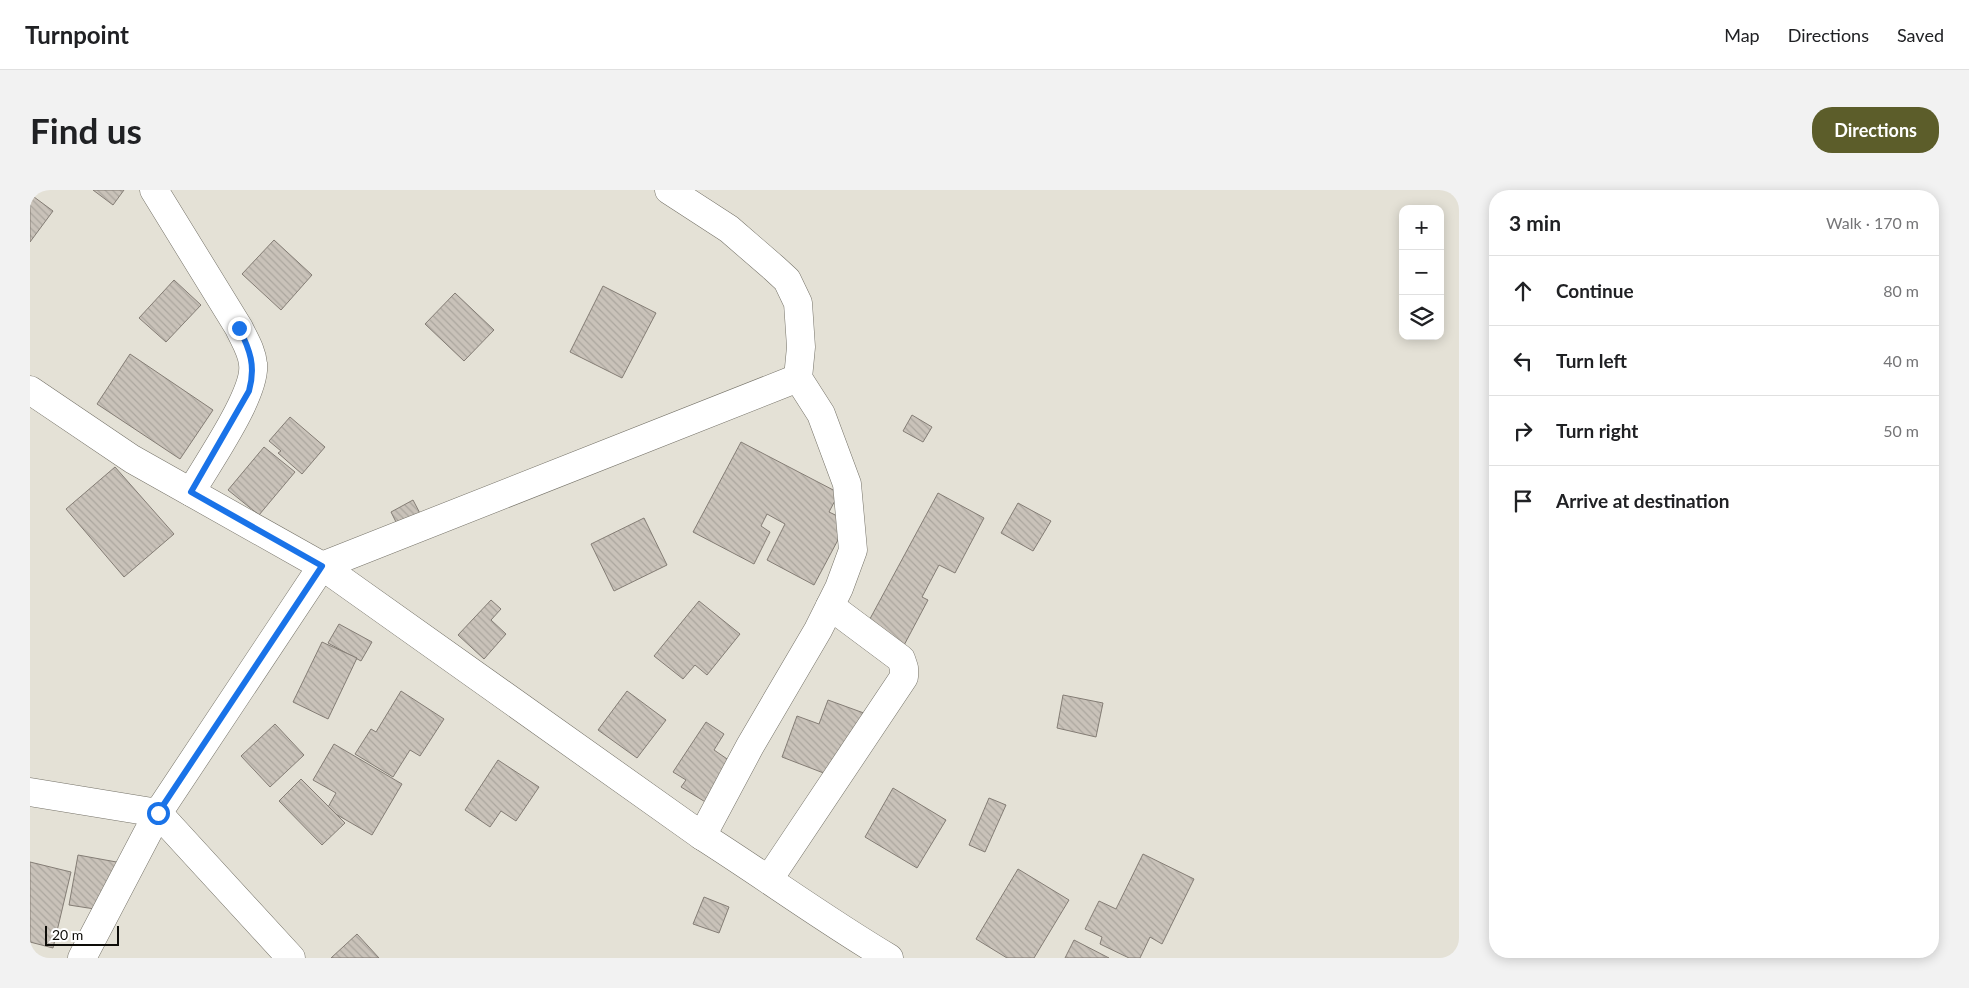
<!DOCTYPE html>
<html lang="en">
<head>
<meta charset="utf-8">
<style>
	:root { --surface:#fff; --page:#f2f2f2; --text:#202124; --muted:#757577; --line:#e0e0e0; --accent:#5c5d2a }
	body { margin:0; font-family:Lato,sans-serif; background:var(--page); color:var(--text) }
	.controls { position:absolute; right:15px; top:15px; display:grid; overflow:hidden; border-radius:10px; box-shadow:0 2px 12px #0003 }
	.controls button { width:45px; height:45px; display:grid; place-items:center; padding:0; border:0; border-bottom:1px solid var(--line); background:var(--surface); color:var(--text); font:25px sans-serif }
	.scale { position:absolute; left:15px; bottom:12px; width:74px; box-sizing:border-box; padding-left:5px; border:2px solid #0e0d09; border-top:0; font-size:14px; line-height:18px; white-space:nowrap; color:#0e0d09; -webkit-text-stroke:4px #fff; paint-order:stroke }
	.stop { position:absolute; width:15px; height:15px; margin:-11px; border:4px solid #1a73e8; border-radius:50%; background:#fff }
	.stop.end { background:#1a73e8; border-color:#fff; box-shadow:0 1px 5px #0008 }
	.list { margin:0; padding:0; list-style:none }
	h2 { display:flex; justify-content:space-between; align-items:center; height:65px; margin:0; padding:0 20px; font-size:21px }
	h2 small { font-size:16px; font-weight:400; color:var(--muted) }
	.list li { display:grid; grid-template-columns:32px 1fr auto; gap:15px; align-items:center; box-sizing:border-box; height:70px; padding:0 20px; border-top:1px solid var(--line) }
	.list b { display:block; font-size:19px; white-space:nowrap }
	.list em { font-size:16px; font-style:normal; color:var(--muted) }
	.icon { flex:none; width:28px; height:28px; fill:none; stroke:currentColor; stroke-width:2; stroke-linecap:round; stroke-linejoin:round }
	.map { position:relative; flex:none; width:1429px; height:768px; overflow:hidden; border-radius:20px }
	header { display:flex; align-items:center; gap:30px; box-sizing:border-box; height:70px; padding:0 25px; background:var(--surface); border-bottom:1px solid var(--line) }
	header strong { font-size:24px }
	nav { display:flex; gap:28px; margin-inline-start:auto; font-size:18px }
	.intro { display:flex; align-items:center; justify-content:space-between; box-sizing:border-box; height:120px; padding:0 30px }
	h1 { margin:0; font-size:35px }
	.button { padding:12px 22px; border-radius:20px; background:var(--accent); color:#fff; font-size:18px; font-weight:700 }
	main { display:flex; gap:30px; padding:0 30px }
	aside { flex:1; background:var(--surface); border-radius:20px; box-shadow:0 2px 12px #0003 }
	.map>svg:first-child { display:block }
	.building { fill:url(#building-back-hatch); stroke:#847d75 }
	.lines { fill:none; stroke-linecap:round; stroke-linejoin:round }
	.minor-casing { stroke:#757268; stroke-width:29 }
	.minor { stroke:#fff; stroke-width:28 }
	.route { stroke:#1a73e8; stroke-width:6 }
</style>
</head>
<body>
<header>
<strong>Turnpoint</strong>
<nav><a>Map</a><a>Directions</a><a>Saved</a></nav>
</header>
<div class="intro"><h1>Find us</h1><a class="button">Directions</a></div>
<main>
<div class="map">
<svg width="1429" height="768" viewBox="0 0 1429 768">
	<defs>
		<pattern id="building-back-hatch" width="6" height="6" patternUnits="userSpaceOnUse" patternTransform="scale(1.25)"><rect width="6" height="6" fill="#c9c2b9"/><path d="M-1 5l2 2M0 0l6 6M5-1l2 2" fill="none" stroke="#aba69e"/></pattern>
	</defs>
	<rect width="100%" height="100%" fill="#e4e1d6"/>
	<g class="building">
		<polygon points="63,0 94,0 83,15"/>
		<polygon points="0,4 23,21 0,52"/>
		<polygon points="244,50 282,85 251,120 212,84"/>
		<polygon points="144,90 171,115 136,152 109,128"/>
		<polygon points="573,96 626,123 592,188 540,162"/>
		<polygon points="425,103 464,140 434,171 395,134"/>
		<polygon points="100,164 183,220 150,269 67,214"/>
		<polygon points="882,225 902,237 893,252 873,241"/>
		<polygon points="260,227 295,257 272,284 248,263 251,261 239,251"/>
		<polygon points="711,252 809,303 799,322 818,331 784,395 737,370 755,334 737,324 731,336 740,342 724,374 663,342"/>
		<polygon points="234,257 265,282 229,325 198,300"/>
		<polygon points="85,277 144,344 94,387 36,319"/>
		<polygon points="908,303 954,328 925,383 909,375 892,407 898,410 872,459 835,438"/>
		<polygon points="383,310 393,329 370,340 361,322"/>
		<polygon points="988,313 1021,331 1003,361 971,343"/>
		<polygon points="614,328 637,375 584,401 561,354"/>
		<polygon points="461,410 471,419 461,430 476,444 454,469 428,445"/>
		<polygon points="669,411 710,444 677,485 665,475 653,489 624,466"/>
		<polygon points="309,434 342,452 331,471 298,453"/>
		<polygon points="292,452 327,468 298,529 263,512"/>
		<polygon points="371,501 414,529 390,566 380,560 363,587 325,564 341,539 346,542"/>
		<polygon points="597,501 636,530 607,568 568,540"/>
		<polygon points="1033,505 1073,513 1066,547 1027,538"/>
		<polygon points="798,510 842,526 817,592 752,567 767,526 789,534"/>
		<polygon points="676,532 694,544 684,560 703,573 677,613 651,597 656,590 643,582"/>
		<polygon points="245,534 274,565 240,597 211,566"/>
		<polygon points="304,554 372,594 342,645 297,619 306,603 283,590"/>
		<polygon points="468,570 509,597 486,631 471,621 460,637 435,620"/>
		<polygon points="271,589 315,633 292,655 249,611"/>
		<polygon points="863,598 916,630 887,678 835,647"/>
		<polygon points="959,608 976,615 955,662 939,655"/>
		<polygon points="1113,664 1164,689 1132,754 1120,747 1110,768 1099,768 1070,754 1072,747 1055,739 1069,711 1086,719"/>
		<polygon points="48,665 92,673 84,722 39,715"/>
		<polygon points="0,672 41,682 23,758 0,752"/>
		<polygon points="988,679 1039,710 1004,768 977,768 946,749"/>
		<polygon points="674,707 699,717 689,743 663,734"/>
		<polygon points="327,744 349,768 301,768"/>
		<polygon points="1044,750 1079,768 1035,768"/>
	</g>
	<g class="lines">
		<defs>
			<g id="minor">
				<path d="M124 0 209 138C214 149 222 161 223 174 227 203 177 274 161 302"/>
				<polyline points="0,200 102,269 292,376 672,646 720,556 788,440 809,398 823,360 817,294 791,224 768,188 771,157 768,113 757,90 744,78 699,39 639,0"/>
				<polyline points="0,602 128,623 292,376 768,188"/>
				<path d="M672 646C735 686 795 730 859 768"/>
				<polyline points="739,689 874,487 874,478 871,469 800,416"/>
				<polyline points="52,768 128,623 261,768"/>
			</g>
		</defs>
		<use href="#minor" class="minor-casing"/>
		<use href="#minor" class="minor"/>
	</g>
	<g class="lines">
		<path class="route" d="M128 623 292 376 161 302 219 201C226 176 220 160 209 138"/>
	</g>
</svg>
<div class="controls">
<button>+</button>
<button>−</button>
<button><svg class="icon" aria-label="layers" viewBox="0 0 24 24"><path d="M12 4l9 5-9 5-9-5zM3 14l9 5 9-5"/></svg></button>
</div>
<div class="scale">20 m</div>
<div class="stop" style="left:128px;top:623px"></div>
<div class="stop end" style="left:209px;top:138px"></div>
</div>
<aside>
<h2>3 min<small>Walk · 170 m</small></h2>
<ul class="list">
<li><svg class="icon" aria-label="ahead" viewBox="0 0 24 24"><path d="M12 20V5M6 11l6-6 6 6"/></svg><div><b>Continue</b></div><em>80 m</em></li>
<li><svg class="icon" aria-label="left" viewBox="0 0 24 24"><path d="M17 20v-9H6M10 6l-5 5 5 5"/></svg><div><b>Turn left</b></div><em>40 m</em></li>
<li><svg class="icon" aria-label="right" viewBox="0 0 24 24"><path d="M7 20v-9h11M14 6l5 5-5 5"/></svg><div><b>Turn right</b></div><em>50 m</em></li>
<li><svg class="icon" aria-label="arrive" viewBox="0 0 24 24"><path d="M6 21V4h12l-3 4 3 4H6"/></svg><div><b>Arrive at destination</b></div></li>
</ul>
</aside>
</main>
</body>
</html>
